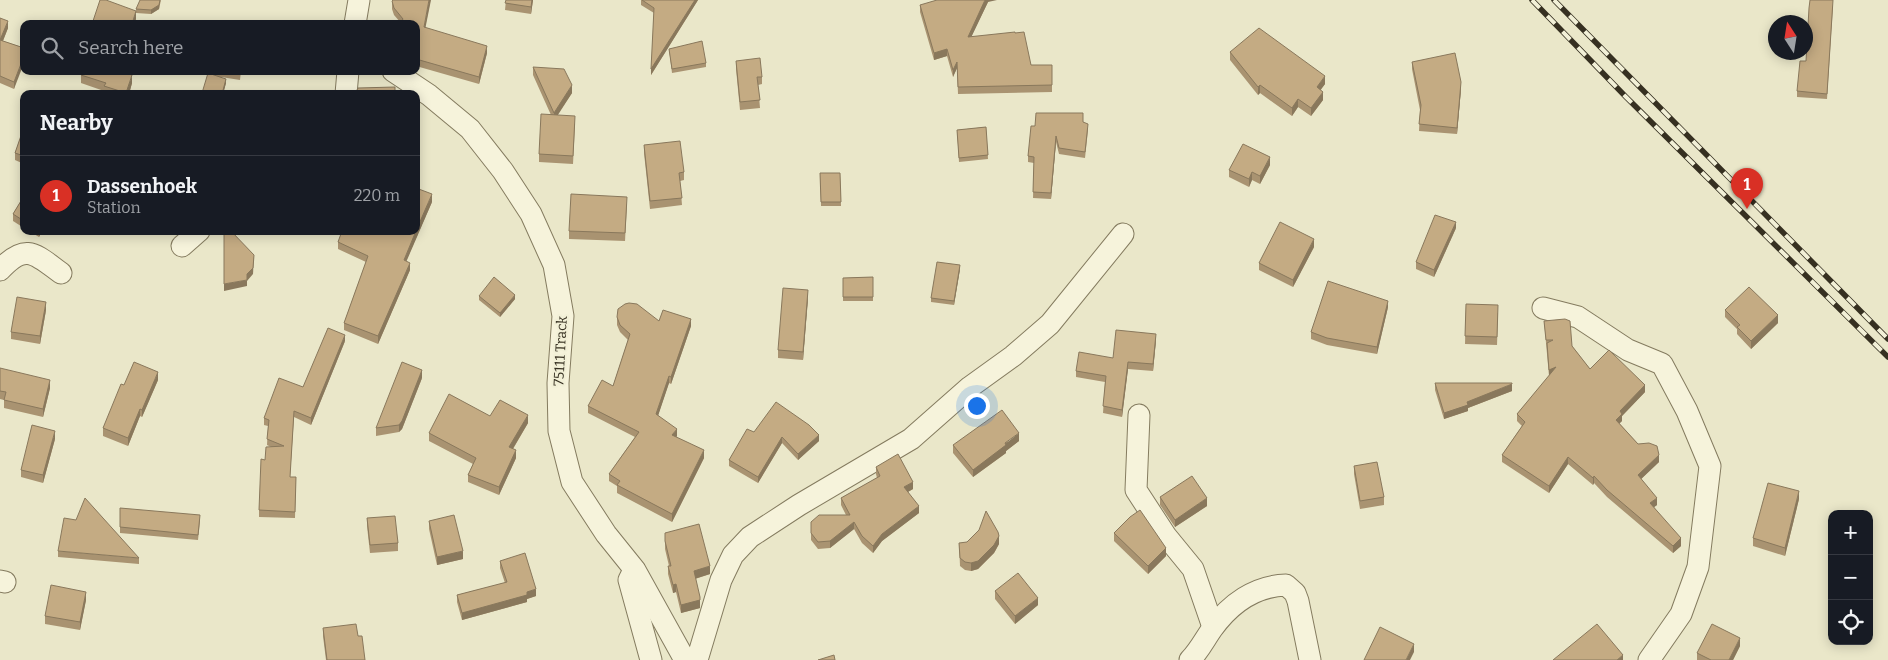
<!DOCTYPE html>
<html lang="en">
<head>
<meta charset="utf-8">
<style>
	:root { --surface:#171b24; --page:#20242c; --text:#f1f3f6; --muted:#9ea1a6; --line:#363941; --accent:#d93025 }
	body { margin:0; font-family:Bitter,serif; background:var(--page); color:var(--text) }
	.controls { position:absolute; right:15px; bottom:15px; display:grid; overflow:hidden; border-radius:10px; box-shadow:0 2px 12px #0003 }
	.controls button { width:45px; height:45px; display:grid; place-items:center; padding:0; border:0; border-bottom:1px solid var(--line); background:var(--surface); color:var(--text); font:25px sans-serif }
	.compass { position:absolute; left:1768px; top:15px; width:45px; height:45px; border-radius:50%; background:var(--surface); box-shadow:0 2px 12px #0003; rotate:348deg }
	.you { position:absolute; left:976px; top:405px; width:18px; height:18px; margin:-12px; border:4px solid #fff; border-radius:50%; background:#1a73e8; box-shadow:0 0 0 8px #1a73e833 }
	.badge { display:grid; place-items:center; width:32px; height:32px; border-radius:50%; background:var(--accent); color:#fff; font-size:16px; font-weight:700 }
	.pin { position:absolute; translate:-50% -41px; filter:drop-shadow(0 1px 2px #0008) }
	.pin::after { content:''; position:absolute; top:26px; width:18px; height:15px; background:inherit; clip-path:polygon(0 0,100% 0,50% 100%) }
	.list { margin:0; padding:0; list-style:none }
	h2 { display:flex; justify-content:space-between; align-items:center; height:65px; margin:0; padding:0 20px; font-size:21px }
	h2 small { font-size:16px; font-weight:400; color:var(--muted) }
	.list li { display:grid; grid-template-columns:32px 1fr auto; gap:15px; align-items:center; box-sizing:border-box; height:80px; padding:0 20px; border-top:1px solid var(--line) }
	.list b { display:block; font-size:19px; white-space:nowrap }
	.list p { margin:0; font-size:16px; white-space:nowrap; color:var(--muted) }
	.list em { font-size:16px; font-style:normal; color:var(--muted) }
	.icon { flex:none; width:28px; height:28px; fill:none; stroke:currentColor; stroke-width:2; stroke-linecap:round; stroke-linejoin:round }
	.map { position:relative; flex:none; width:1888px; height:660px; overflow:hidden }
	.search { position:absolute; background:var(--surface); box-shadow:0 2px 12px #0003; left:20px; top:20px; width:400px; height:55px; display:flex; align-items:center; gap:12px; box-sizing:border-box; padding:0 18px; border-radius:10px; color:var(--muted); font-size:19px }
	.panel { position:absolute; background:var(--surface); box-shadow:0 2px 12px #0003; left:20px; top:90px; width:400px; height:145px; border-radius:10px }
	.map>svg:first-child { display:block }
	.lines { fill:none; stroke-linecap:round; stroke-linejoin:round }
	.minor-casing { stroke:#847b5f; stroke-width:23 }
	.minor { stroke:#f6f3db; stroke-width:21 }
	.rail-casing { stroke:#363021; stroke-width:5.5 }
	.rail { stroke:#f2f0d7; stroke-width:4; stroke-dasharray:11; stroke-linecap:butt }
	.wall { fill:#a99371 }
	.shaded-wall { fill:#89785c }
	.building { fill:#c4ab83; stroke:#89785c }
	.labels { text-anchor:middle; stroke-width:4.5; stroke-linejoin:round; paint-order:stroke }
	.street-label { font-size:14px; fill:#363021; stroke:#f2f0d7 }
</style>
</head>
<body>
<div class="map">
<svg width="1888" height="660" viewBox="0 0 1888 660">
	<rect width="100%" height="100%" fill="#eae7c9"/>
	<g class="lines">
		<defs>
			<g id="minor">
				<polyline points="355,24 359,0"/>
				<polyline points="393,71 429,95 470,129 503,171 531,214 554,265 563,316 558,383 559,431 572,482 606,534 635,570 685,660"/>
				<polyline points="346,94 348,71"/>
				<polyline points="182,246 199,231"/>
				<path d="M0 270C26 242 35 254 61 273"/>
				<polyline points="1543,308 1578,317 1628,350 1662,364 1687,411 1710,466 1698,567 1681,614 1649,660"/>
				<polyline points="1139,415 1136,490 1166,536 1193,569 1213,627"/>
				<polyline points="633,572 629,580 651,660"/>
				<polyline points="0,581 5,582"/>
				<polyline points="697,660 721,580 733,555 750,537 799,505 911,439 970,387 1013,356 1050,324 1123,234"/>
				<path d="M1190 660C1199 651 1205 639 1212 629 1230 604 1255 586 1286 585L1295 593 1298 601 1310 660"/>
			</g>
		</defs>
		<use href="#minor" class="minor-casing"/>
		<use href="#minor" class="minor"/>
		<defs>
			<g id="rail">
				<polyline points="1532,0 1626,97 1888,357"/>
				<polyline points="1554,0 1888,339"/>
			</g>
		</defs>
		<use href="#rail" class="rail-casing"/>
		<use href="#rail" class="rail"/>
	</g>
	<g class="wall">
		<polygon points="161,0 159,9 151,14 136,13 136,19 136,9"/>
		<polygon points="506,0 533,0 531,14 505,10"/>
		<polygon points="641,0 698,0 651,75 654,13 641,5"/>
		<polygon points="392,1 425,28 487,53 479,84 416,66 416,24 401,23 394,15 392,9"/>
		<polygon points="988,2 971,37 1015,33 1031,65 1052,65 1052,92 958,94 957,68 953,77 947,56 934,60 920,12 920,5"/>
		<polygon points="1833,5 1827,99 1797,97 1797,91"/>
		<polygon points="0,18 8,28 3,41 24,48 14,89 0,83"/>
		<polygon points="669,49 706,63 706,67 672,73"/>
		<polygon points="1230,52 1325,84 1320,90 1323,100 1311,116 1298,107 1292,116 1260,93 1258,95 1230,60"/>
		<polygon points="736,61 762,77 762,84 758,85 760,108 740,110 736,69"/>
		<polygon points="1412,62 1461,89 1457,134 1419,131 1420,110 1412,69"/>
		<polygon points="533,67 572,93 557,115 575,124 573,164 539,162 539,154 551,115 533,75"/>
		<polygon points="212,71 241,71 240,80 221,77 226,83 223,94 202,94 212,74"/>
		<polygon points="81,75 132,83 129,94 104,94 104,91 81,83"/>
		<polygon points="1083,122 1088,130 1085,158 1059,154 1056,142 1051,199 1033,198 1034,163 1028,162 1028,156 1035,126"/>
		<polygon points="24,127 24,164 15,160 15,153"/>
		<polygon points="986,127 988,159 959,162 957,130"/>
		<polygon points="644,145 684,172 684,180 680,181 682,205 650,209 644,153"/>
		<polygon points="1270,165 1260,184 1252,180 1249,187 1229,177 1229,170"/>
		<polygon points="820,173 840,173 841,206 821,206"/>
		<polygon points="24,196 24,228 13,221 13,214"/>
		<polygon points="432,202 406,261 410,270 378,344 344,330 344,323 366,262 338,249 338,242"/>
		<polygon points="627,204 625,241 569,239 569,231"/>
		<polygon points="1456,228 1434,277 1416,269 1416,262"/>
		<polygon points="29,231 42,231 39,237"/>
		<polygon points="1314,247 1293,287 1259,270 1259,263"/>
		<polygon points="960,269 954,305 931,302 931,298"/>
		<polygon points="873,277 873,301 843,301 843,278"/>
		<polygon points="479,296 515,299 500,317 479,300"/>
		<polygon points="808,298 803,360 778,358 778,350"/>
		<polygon points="1466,304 1498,313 1497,345 1465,344"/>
		<polygon points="1388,307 1377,354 1327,345 1311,339 1311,332"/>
		<polygon points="46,310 40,344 11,339 11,332"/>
		<polygon points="1725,310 1778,323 1751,349 1737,334 1737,329 1725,317"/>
		<polygon points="617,317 659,321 691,326 671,384 669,383 658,415 677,436 676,437 704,458 672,522 617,493 617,486 609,481 609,474 635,437 588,413 588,406 613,386 628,340 620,332 617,325"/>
		<polygon points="1544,321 1572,346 1590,369 1645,392 1622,416 1622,421 1619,423 1638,444 1659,462 1641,479 1657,505 1654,507 1681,546 1673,553 1607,497 1594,483 1593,485 1568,464 1549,493 1502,462 1502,455 1522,426 1517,421 1517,414 1549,376"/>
		<polygon points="1156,340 1153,371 1128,369 1122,417 1103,413 1105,382 1076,377 1076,371 1113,358"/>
		<polygon points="345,341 311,425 294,417 290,477 296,477 295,518 259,517 259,510 265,460 271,447 267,445 268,426 264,425 264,418 303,387"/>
		<polygon points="0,368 50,388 43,417 4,408 4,400 0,399"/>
		<polygon points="422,378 402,429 399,432 376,436 376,428"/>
		<polygon points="158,380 142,417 140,416 128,446 103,436 103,428 124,385"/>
		<polygon points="1435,383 1512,391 1468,408 1468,411 1444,419 1435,390"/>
		<polygon points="490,416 528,423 513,449 516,458 499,495 468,482 468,475 473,464 429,441 429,433"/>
		<polygon points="754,432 819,441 798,460 782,443 758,483 729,466 729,460"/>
		<polygon points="55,439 43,483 21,477 21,470"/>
		<polygon points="1019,441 1006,451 1006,453 973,477 953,453 953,445"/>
		<polygon points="1354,466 1384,497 1384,505 1360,509 1354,474"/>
		<polygon points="876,467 913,489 908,492 919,513 882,541 873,553 862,543 854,529 830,548 818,549 811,540 811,522 846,515 841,505 841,498 877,478 876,474"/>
		<polygon points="1160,497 1207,506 1175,527 1160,505"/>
		<polygon points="1799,499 1785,556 1753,546 1753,538"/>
		<polygon points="120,508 200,521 198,540 120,533"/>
		<polygon points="367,518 398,543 398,551 370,553 367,526"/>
		<polygon points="429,521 463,559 437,565 429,529"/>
		<polygon points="665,533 710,574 695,579 700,605 700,608 681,613 676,592 673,593 668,574 668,566 669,566 665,549"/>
		<polygon points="1114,533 1166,556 1148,574 1114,541"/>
		<polygon points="959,543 999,544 994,553 978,569 971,571 965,570 960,566"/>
		<polygon points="58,551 139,558 139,564 58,557"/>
		<polygon points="500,561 536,596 527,599 527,602 462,620 457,602 457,595 505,583 500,568"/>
		<polygon points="995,591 1038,605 1015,624 995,599"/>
		<polygon points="86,600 80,630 45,624 45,616"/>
		<polygon points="323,628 358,636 365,660 326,660 323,636"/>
		<polygon points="1740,646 1733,660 1697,660 1697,653"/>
	</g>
	<g class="shaded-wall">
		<polygon points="160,0 159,9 151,14 151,10"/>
		<polygon points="429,0 431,0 424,35 424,27"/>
		<polygon points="532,0 533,0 531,14 531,7"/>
		<polygon points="695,0 698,0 651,75 651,69"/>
		<polygon points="985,0 997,0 988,2 968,44 968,37"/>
		<polygon points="136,11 136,19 135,24 132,24"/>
		<polygon points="8,21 8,28 0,48 0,40"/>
		<polygon points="487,46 487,53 479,84 479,77"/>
		<polygon points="947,49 947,56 934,60 934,53"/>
		<polygon points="24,56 24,63 14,89 14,82"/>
		<polygon points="957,62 957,68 953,77 953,70"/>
		<polygon points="132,75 132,83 129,94 126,94"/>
		<polygon points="1325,76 1325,84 1317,95 1317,87"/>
		<polygon points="226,79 226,83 223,94 222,94"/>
		<polygon points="1461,82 1461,89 1457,134 1457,128"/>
		<polygon points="572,85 572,93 554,121 554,113"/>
		<polygon points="1260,85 1260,93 1258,95 1258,87"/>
		<polygon points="1323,92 1323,100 1311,116 1311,108"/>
		<polygon points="1298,99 1298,107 1292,116 1292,108"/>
		<polygon points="1056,136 1056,142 1051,199 1051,193"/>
		<polygon points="1270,157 1270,165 1260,184 1260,176"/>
		<polygon points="1252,172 1252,180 1249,187 1249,179"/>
		<polygon points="432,194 432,202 404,267 404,260"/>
		<polygon points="1456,222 1456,228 1434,277 1434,270"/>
		<polygon points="39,231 42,231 39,237"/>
		<polygon points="1314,239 1314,247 1293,287 1293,280"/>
		<polygon points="254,255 253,274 247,281 247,274"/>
		<polygon points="410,263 410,270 378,344 378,336"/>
		<polygon points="960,265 960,269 954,305 954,301"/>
		<polygon points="247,280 247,286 224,291 224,284"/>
		<polygon points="808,290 808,298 803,360 803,352"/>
		<polygon points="515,295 515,299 500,317 500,313"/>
		<polygon points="1388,301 1388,307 1377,354 1377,347"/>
		<polygon points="46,302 46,310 40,344 40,336"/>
		<polygon points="1778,315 1778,323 1751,349 1751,341"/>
		<polygon points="691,319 691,326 671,384 671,377"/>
		<polygon points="1156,334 1156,340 1153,371 1153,364"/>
		<polygon points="345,335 345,341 311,425 311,418"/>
		<polygon points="1128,362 1128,369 1122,417 1122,410"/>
		<polygon points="1556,367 1549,377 1549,370"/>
		<polygon points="422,370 422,378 402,429 399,432 399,425"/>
		<polygon points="158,372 158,380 142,417 142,410"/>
		<polygon points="669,376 669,383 656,422 656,414"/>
		<polygon points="50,380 50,388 43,417 43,409"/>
		<polygon points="1512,384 1512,391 1468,408 1468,411 1444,419 1444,413 1467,402"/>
		<polygon points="1645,385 1645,392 1622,416 1622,421 1616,427 1616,420 1620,411"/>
		<polygon points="140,409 140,416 128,446 128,438"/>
		<polygon points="528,415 528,423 509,455 509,447"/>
		<polygon points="677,429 677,436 672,443 672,435"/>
		<polygon points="55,431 55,439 43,483 43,475"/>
		<polygon points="1019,433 1019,441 1006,451 1006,453 973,477 973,470"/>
		<polygon points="819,435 819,441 798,460 798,454"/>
		<polygon points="782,437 782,443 758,483 758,477"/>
		<polygon points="516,450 516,458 499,495 499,487"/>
		<polygon points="704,450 704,458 672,522 672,514"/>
		<polygon points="1659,455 1659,462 1638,482 1638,475"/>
		<polygon points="1568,457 1568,464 1549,493 1549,486"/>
		<polygon points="1594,476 1594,483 1593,485 1593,478"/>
		<polygon points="913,482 913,489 904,494 904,487"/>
		<polygon points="1799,491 1799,499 1785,556 1785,548"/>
		<polygon points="1207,498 1207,506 1175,527 1175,520"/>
		<polygon points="1657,498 1657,505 1650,510 1650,503"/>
		<polygon points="919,506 919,513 882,541 873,553 873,546 882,534"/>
		<polygon points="854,522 854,529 830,548 830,541"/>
		<polygon points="999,536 999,544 994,553 978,569 971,571 971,563"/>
		<polygon points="1681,538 1681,546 1673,553 1673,546"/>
		<polygon points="1166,548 1166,556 1148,574 1148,566"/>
		<polygon points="463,551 463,559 437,565 437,557"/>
		<polygon points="710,566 710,574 694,579 694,571"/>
		<polygon points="676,584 676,592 673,593 673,585"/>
		<polygon points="536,589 536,596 527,599 527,602 462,620 462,613"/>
		<polygon points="86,592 86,600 80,630 80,622"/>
		<polygon points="700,597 700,608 681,613 681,605"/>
		<polygon points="1038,598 1038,605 1015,624 1015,616"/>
		<polygon points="1740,638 1740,646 1733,660 1729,660"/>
		<polygon points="1414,644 1414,652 1410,660 1406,660"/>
		<polygon points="1623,655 1623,660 1617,660"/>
	</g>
	<g class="building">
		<polygon points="100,0 106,0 136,11 132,24 92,24"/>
		<polygon points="140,0 160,0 159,5 151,10 136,9"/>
		<polygon points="393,0 429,0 424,27 487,46 479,77 416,59 416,24 400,24 403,19 394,8 392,1"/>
		<polygon points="506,0 532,0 531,7 505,3"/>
		<polygon points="642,0 695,0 651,69 654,8"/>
		<polygon points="937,0 985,0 968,37 1015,32 1015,33 1024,32 1031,65 1052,65 1052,85 958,87 957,62 953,70 947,49 934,53 920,5"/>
		<polygon points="1810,0 1833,0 1827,94 1797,91 1800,61 1806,61 1809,8"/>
		<polygon points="0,18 8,21 0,40 24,48 24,56 14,82 0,76"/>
		<polygon points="1259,28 1325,76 1317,87 1323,92 1311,108 1298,99 1292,108 1260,85 1258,87 1230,52"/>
		<polygon points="702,41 706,63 672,69 669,49"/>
		<polygon points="1455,53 1461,82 1457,128 1419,124 1421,105 1412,62"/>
		<polygon points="760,58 762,77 757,77 760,100 740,102 736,61"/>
		<polygon points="533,67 564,69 572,85 554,113"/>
		<polygon points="82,71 119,71 132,75 126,93 104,86 106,83 81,75"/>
		<polygon points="208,73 226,79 222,94 207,94 202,93"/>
		<polygon points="395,87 395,94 355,94 358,88"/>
		<polygon points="1036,113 1083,113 1083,122 1088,124 1085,152 1059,148 1056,136 1051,193 1033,192 1034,157 1028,156 1031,126 1035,126"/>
		<polygon points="541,114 575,116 573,156 539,154"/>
		<polygon points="24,127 24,156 15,153"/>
		<polygon points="986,127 988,155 959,158 957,130"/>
		<polygon points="680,141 684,172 679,173 682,198 650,201 644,145"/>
		<polygon points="1243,144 1270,157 1260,176 1252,172 1249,179 1229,170"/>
		<polygon points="820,173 840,173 841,202 821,202"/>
		<polygon points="416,188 432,194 416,231"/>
		<polygon points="571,194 627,197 625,233 569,231"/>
		<polygon points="24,196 24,221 13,214"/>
		<polygon points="1435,215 1456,222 1434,270 1416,262"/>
		<polygon points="1280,222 1314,239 1293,280 1259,263"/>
		<polygon points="224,231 231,231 254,255 253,268 247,274 247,280 224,284"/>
		<polygon points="342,231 416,231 404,260 410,263 378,336 344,323 368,256 338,242"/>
		<polygon points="937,262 960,265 954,301 931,298"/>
		<polygon points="494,277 515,295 500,313 479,296"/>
		<polygon points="873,277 873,297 843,297 843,278"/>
		<polygon points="1328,281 1388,301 1377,347 1327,338 1311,332"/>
		<polygon points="1749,287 1778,315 1751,341 1737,327 1740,325 1725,310"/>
		<polygon points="783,288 808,290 803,352 778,350"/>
		<polygon points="17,297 46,302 40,336 11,332"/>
		<polygon points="629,303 637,304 659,321 663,310 691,319 671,377 669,376 656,414 677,429 672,435 704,450 672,514 617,485 620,481 609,474 639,432 588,406 602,380 613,386 630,334 620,325 617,317 618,309 625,304"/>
		<polygon points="1466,304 1498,305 1497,337 1465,336"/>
		<polygon points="1565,319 1570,321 1572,346 1590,369 1609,350 1645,385 1620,411 1622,414 1616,420 1638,444 1649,443 1657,446 1659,455 1638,475 1657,498 1650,503 1681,538 1673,546 1607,490 1594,476 1593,478 1568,457 1549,486 1502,455 1525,422 1517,414 1556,367 1549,370 1547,343 1553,340 1546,340 1544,321"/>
		<polygon points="328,328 345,335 311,418 294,411 290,477 296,477 295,512 259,510 261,459 265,460 266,447 284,446 267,439 269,420 264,418 279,378 303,387"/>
		<polygon points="1116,330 1156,334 1153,364 1128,362 1122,410 1103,406 1106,376 1076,371 1079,352 1113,358"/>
		<polygon points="134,362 158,372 142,410 140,409 128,438 103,428 121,384 124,385"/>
		<polygon points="402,362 422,370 402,421 399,425 376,428"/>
		<polygon points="0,368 50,380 43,409 4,400 6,392 0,391"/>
		<polygon points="1435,383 1512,383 1512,384 1467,402 1468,405 1444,413"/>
		<polygon points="449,394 490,416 500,400 528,415 509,447 516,450 499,487 468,475 476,458 429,433"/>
		<polygon points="776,402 809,425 819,435 798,454 782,437 758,477 729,460 747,429 754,432"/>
		<polygon points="1002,410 1019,433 1005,443 1006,445 973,470 953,445"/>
		<polygon points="32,425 55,431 43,475 21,470"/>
		<polygon points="898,454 913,482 904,487 919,506 882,534 873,546 862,536 854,522 830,541 818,542 811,533 811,522 819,515 850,515 841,498 880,476 876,467"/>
		<polygon points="1377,462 1384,497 1360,501 1354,466"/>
		<polygon points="1192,476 1207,498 1175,520 1160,497"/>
		<polygon points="1768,483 1799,491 1785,548 1753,538"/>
		<polygon points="85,498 139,558 58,551 64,518 76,520"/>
		<polygon points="120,508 200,515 198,535 120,527"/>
		<polygon points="1140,510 1166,548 1148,566 1114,533 1130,517"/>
		<polygon points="986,511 998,532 999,536 994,545 978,561 971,563 965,562 960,558 959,543 967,542 979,530"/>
		<polygon points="454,515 463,551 437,557 429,521"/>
		<polygon points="395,516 398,543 370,545 367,518"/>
		<polygon points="699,524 710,566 694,571 700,597 700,600 681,605 676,584 673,585 668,566 671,566 665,541 665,533"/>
		<polygon points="525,553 536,589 527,592 527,595 462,613 457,595 507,582 500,561"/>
		<polygon points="1018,573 1038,598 1015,616 995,591"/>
		<polygon points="51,585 86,592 80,622 45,616"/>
		<polygon points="356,624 358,636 362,636 365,660 327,660 323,628"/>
		<polygon points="1597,624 1623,655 1617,660 1553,660"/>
		<polygon points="1712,624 1740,638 1729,660 1711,660 1697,653"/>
		<polygon points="1380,627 1414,644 1406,660 1364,660"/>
		<polygon points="834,655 835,660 818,660"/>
	</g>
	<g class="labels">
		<g class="street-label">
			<text transform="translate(560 351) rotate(-87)" y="5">75111 Track</text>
		</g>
	</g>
</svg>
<div class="controls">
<button>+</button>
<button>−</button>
<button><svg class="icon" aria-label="locate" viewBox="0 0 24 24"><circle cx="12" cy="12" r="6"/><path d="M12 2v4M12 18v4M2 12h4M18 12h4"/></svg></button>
</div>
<svg class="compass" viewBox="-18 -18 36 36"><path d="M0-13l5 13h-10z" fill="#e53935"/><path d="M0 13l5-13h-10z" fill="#9ea1a6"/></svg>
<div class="you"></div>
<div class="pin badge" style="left:1747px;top:209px">1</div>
<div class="search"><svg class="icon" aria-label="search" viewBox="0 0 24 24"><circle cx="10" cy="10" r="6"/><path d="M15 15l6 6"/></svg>Search here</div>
<section class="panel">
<h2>Nearby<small></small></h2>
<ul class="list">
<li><span class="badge">1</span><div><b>Dassenhoek</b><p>Station</p></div><em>220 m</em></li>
</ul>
</section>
</div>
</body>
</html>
